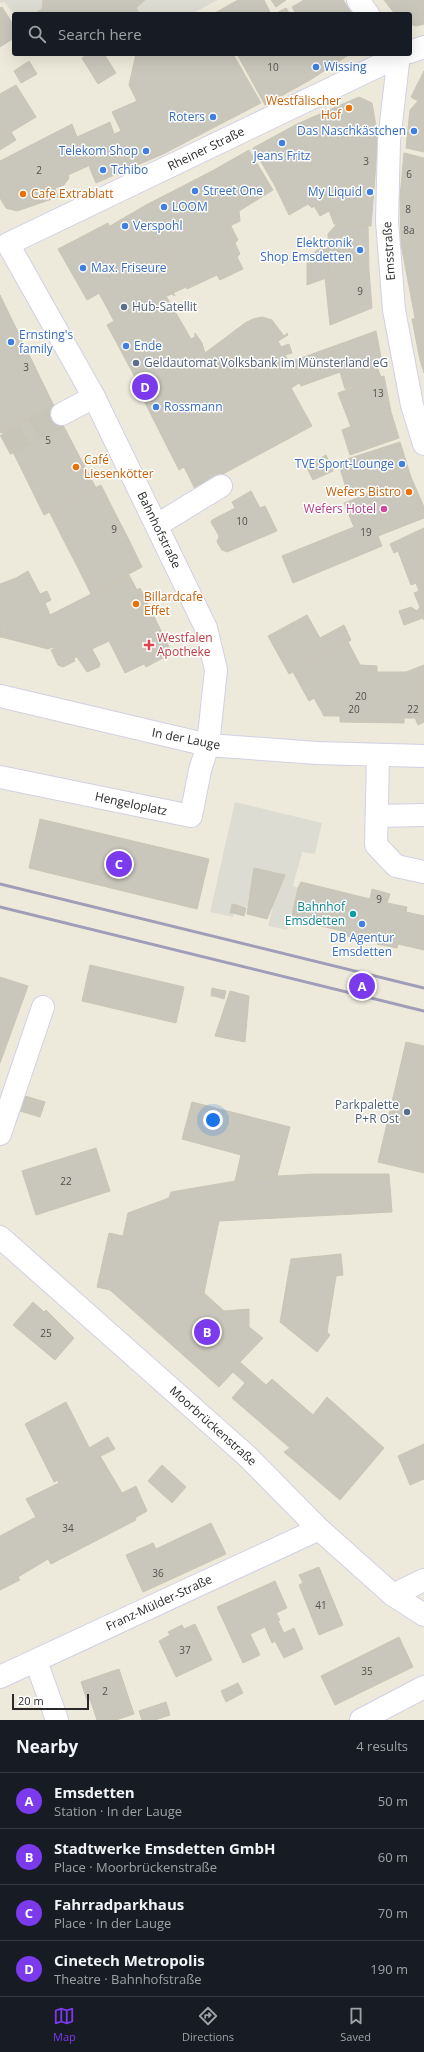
<!DOCTYPE html>
<html lang="en">
<head>
<meta charset="utf-8">
<style>
	:root { --surface:#171b24; --page:#242831; --text:#f1f3f6; --muted:#9ea1a6; --line:#363941; --accent:#7c3aed }
	body { margin:0; font-family:"Open Sans",sans-serif; background:var(--page); color:var(--text) }
	.scale { position:absolute; left:12px; bottom:10px; width:77px; box-sizing:border-box; padding-left:4px; border:2px solid #2a2a2a; border-top:0; font-size:11px; line-height:14px; white-space:nowrap; color:#2a2a2a; -webkit-text-stroke:3px #fff; paint-order:stroke }
	.you { position:absolute; left:213px; top:1120px; width:14px; height:14px; margin:-10px; border:3px solid #fff; border-radius:50%; background:#1a73e8; box-shadow:0 0 0 6px #1a73e833 }
	.badge { display:grid; place-items:center; width:26px; height:26px; border-radius:50%; background:var(--accent); color:#fff; font-size:13px; font-weight:700 }
	.pin { position:absolute; translate:-50% -50%; border:2px solid #fff; box-shadow:0 1px 4px #0006 }
	.list { margin:0; padding:0; list-style:none }
	h2 { display:flex; justify-content:space-between; align-items:center; height:52px; margin:0; padding:0 16px; font-size:17px }
	h2 small { font-size:13px; font-weight:400; color:var(--muted) }
	.list li { display:grid; grid-template-columns:26px 1fr auto; gap:12px; align-items:center; box-sizing:border-box; height:56px; padding:0 16px; border-top:1px solid var(--line) }
	.list b { display:block; font-size:15px; white-space:nowrap }
	.list p { margin:0; font-size:13px; white-space:nowrap; color:var(--muted) }
	.list em { font-size:13px; font-style:normal; color:var(--muted) }
	.icon { flex:none; width:22px; height:22px; fill:none; stroke:currentColor; stroke-width:2; stroke-linecap:round; stroke-linejoin:round }
	.map { position:relative; flex:none; width:424px; height:1720px; overflow:hidden }
	.search { position:absolute; background:var(--surface); box-shadow:0 4px 16px #0002; left:12px; right:12px; top:12px; height:44px; display:flex; align-items:center; gap:10px; box-sizing:border-box; padding:0 14px; border-radius:4px; color:var(--muted); font-size:15px }
	.sheet { height:276px; background:var(--surface) }
	nav { display:flex; justify-content:space-around; align-items:center; box-sizing:border-box; height:56px; border-top:1px solid var(--line); background:var(--surface); font-size:11px; color:var(--muted) }
	nav a { display:grid; justify-items:center; gap:2px }
	nav .on { color:var(--accent) }
	.map>svg:first-child { display:block }
	.plaza { fill:#dddcd2 }
	.building { fill:#c9c6bb; stroke:#c9c6b5 }
	.lines { fill:none; stroke-linecap:round; stroke-linejoin:round }
	.minor-tunnel { stroke:#c7c4b8; stroke-width:22; stroke-dasharray:22 11; stroke-linecap:butt }
	.minor-casing { stroke:#d1d0e5; stroke-width:24 }
	.minor { stroke:#fff; stroke-width:22 }
	.rail { stroke:#9f9db7; stroke-width:3 }
	.shop-dot { fill:#3f7fe0; stroke:#fff; stroke-width:1.5 }
	.food-dot { fill:#e8710a; stroke:#fff; stroke-width:1.5 }
	.service-dot { fill:#5c6f8a; stroke:#fff; stroke-width:1.5 }
	.hotel-dot { fill:#d1479c; stroke:#fff; stroke-width:1.5 }
	.health-dot { fill:#e0444e; stroke:#fff; stroke-width:1.5 }
	.culture-dot { fill:#0f9aa8; stroke:#fff; stroke-width:1.5 }
	.labels { text-anchor:middle; stroke-width:3; stroke-linejoin:round; paint-order:stroke }
	.number-label { font-size:10px; fill:#52514e }
	.shop-label { font-size:12px; fill:#366cbe; stroke:#fff; text-anchor:start }
	.food-label { font-size:12px; fill:#c56008; stroke:#fff; text-anchor:start }
	.street-label { font-size:12px; fill:#2a2a2a; stroke:#fff }
	.service-label { font-size:12px; fill:#4e5e75; stroke:#fff; text-anchor:start }
	.hotel-label { font-size:12px; fill:#b23c85; stroke:#fff; text-anchor:end }
	.health-label { font-size:12px; fill:#be3a42; stroke:#fff; text-anchor:start }
	.culture-label { font-size:12px; fill:#0d838f; stroke:#fff; text-anchor:end }
</style>
</head>
<body>
<div class="map">
<svg width="424" height="1720" viewBox="0 0 424 1720">
	<rect width="100%" height="100%" fill="#eeeadb"/>
	<g class="plaza">
		<polygon points="0,0 43,0 42,9 37,12 39,14 14,14 4,2 0,3"/>
		<polygon points="145,0 218,0 191,14 137,14 139,12 136,8"/>
		<polygon points="235,802 322,823 315,854 302,852 293,886 298,888 287,930 268,926 280,877 249,907 236,905 233,917 210,912"/>
	</g>
	<g class="building">
		<polygon points="43,0 145,0 136,8 139,12 137,14 39,14 37,12 42,9"/>
		<polygon points="238,0 264,0 271,14 216,14 215,13"/>
		<polygon points="271,0 286,0 276,7"/>
		<polygon points="304,0 343,0 352,14 296,14 292,7"/>
		<polygon points="384,0 424,0 424,24 416,26 410,24 410,14 395,14"/>
		<polygon points="2,7 14,26 14,38 0,47 0,8"/>
		<polygon points="286,8 290,14 275,14"/>
		<polygon points="88,54 104,54 116,73 98,84 82,58"/>
		<polygon points="136,54 233,54 261,103 163,154 129,85"/>
		<polygon points="237,54 294,54 310,80 265,105"/>
		<polygon points="294,54 350,54 310,80"/>
		<polygon points="29,61 37,74 21,83 14,71"/>
		<polygon points="424,71 424,113 410,110 418,101 411,97"/>
		<polygon points="16,85 36,117 11,132 16,140 0,150 0,94"/>
		<polygon points="359,97 372,103 378,138 371,226 334,224 297,124"/>
		<polygon points="137,101 163,154 96,183 77,137 110,122 114,134 121,131 112,112"/>
		<polygon points="410,110 424,113 424,152 406,148"/>
		<polygon points="72,124 88,166 68,175 69,178 64,185 55,188 58,197 17,211 6,208 0,198 0,161"/>
		<polygon points="297,124 313,165 275,186 253,148"/>
		<polygon points="249,150 273,190 239,211 214,170"/>
		<polygon points="404,153 424,158 424,198 400,197"/>
		<polygon points="313,165 329,211 320,216 314,206 312,208 308,204 289,215 275,186"/>
		<polygon points="214,170 239,211 240,221 170,255 146,205"/>
		<polygon points="400,197 424,198 424,246 401,244"/>
		<polygon points="146,205 170,255 156,261 175,296 172,294 166,296 191,339 195,337 195,333 202,343 205,353 245,323 253,319 262,317 272,320 284,336 287,333 288,335 278,341 281,347 289,344 292,353 285,355 290,362 376,331 381,357 374,359 381,377 345,389 340,372 301,386 299,383 291,388 312,426 195,489 184,467 179,470 133,379 135,377 107,325 114,321 99,293 135,273 110,226"/>
		<polygon points="108,223 135,273 87,300 58,249"/>
		<polygon points="337,224 368,225 369,271 329,277 328,234"/>
		<polygon points="231,226 238,240 235,243 240,254 237,257 243,269 220,280 217,275 187,289 170,255"/>
		<polygon points="401,244 424,246 424,317 415,318"/>
		<polygon points="320,248 328,248 329,277 307,285 307,258"/>
		<polygon points="170,255 186,287 173,293 156,261"/>
		<polygon points="369,271 372,308 330,325 325,277"/>
		<polygon points="0,295 16,328 0,337"/>
		<polygon points="424,317 424,359 420,360 412,319"/>
		<polygon points="16,328 54,406 0,433 0,337"/>
		<polygon points="424,359 424,373 420,360"/>
		<polygon points="384,376 391,412 351,427 338,393"/>
		<polygon points="54,406 64,427 13,452 2,432"/>
		<polygon points="391,412 399,438 350,455 342,430"/>
		<polygon points="64,427 96,488 44,515 13,452"/>
		<polygon points="400,442 411,477 376,490 374,486 348,494 338,462"/>
		<polygon points="326,455 333,471 313,480 306,466"/>
		<polygon points="411,477 424,507 424,518 378,536 382,546 293,583 282,556 354,527 344,503"/>
		<polygon points="101,485 115,513 63,539 49,511"/>
		<polygon points="251,491 260,508 265,506 277,531 227,552 222,550 217,542 219,536 211,522 212,520 235,508 232,502"/>
		<polygon points="115,513 129,540 77,566 63,539"/>
		<polygon points="424,528 424,580 411,585 398,551 394,553 390,544"/>
		<polygon points="129,540 142,567 91,594 77,566"/>
		<polygon points="28,571 40,594 47,591 51,600 45,603 50,615 129,575 137,590 140,588 172,653 146,667 144,664 125,673 109,641 92,649 100,664 99,667 87,672 77,657 74,658 75,661 63,667 58,665 51,650 54,649 53,647 48,649 5,638 19,582 16,578"/>
		<polygon points="16,578 19,582 5,638 0,637 0,584"/>
		<polygon points="424,580 424,620 423,618 404,625 399,611 411,607 417,611 420,607 414,593 419,591 416,583"/>
		<polygon points="307,615 320,638 344,625 351,640 289,674 268,636"/>
		<polygon points="348,642 360,665 377,666 377,672 406,672 424,665 424,722 418,725 415,718 404,718 404,723 340,722 340,716 324,716 314,698 309,701 293,672"/>
		<polygon points="40,819 209,859 197,909 29,868"/>
		<polygon points="254,868 285,875 267,919 247,914"/>
		<polygon points="301,882 370,899 372,889 390,894 387,903 407,907 406,912 424,916 424,950 398,944 397,948 377,944 377,941 341,935 342,931 291,919 298,888"/>
		<polygon points="232,904 236,905 233,913 230,913"/>
		<polygon points="236,905 246,908 244,916 233,913"/>
		<polygon points="90,965 184,987 176,1023 82,1001"/>
		<polygon points="0,977 28,986 0,1063"/>
		<polygon points="212,988 216,989 214,996 211,996"/>
		<polygon points="216,989 226,991 224,999 214,996"/>
		<polygon points="230,991 249,996 245,1042 215,1036"/>
		<polygon points="406,1042 424,1046 424,1173 378,1162"/>
		<polygon points="25,1096 45,1102 40,1117 20,1111"/>
		<polygon points="192,1102 290,1127 277,1176 235,1181 241,1155 182,1139"/>
		<polygon points="96,1148 110,1191 36,1215 22,1171"/>
		<polygon points="316,1174 389,1174 392,1212 219,1221 204,1293 224,1311 249,1309 249,1327 263,1338 240,1362 266,1385 272,1379 313,1415 327,1397 384,1448 340,1500 284,1452 290,1448 232,1398 245,1383 233,1372 219,1387 110,1290 97,1287 109,1233 123,1236 128,1213 169,1198 171,1192 259,1177"/>
		<polygon points="341,1254 343,1275 336,1276 327,1332 330,1335 317,1352 280,1322 291,1259"/>
		<polygon points="33,1302 44,1312 46,1310 74,1338 55,1360 13,1325"/>
		<polygon points="66,1402 95,1459 54,1482 25,1424"/>
		<polygon points="108,1437 115,1449 95,1459 89,1448"/>
		<polygon points="424,1444 424,1479 410,1485 398,1456"/>
		<polygon points="100,1456 122,1493 136,1486 147,1511 135,1518 136,1520 51,1564 48,1559 18,1577 20,1580 0,1590 0,1536 36,1517 26,1499 59,1483 57,1480"/>
		<polygon points="162,1465 186,1487 172,1503 148,1481"/>
		<polygon points="211,1523 226,1554 143,1592 126,1555 153,1543 156,1549"/>
		<polygon points="319,1567 343,1625 319,1635 299,1585 303,1583 299,1575"/>
		<polygon points="275,1581 287,1608 276,1613 280,1620 278,1621 284,1633 294,1628 303,1649 284,1658 275,1641 272,1643 265,1627 250,1634 260,1655 243,1663 217,1607"/>
		<polygon points="195,1624 212,1660 176,1677 159,1641 170,1635 168,1632 182,1625 184,1629"/>
		<polygon points="399,1637 413,1667 335,1705 321,1676"/>
		<polygon points="119,1669 134,1714 116,1720 97,1720 90,1699 87,1700 81,1682"/>
		<polygon points="238,1683 243,1693 226,1702 221,1691"/>
		<polygon points="166,1702 170,1715 155,1720 142,1720 139,1711"/>
	</g>
	<g class="lines">
		<polyline class="minor-tunnel" points="5,445 62,414"/>
		<defs>
			<g id="minor">
				<polyline points="358,0 368,14"/>
				<polyline points="410,52 424,47"/>
				<polyline points="399,54 389,141 387,221 394,310 412,405 424,444"/>
				<polyline points="8,244 403,54"/>
				<polyline points="62,414 94,397"/>
				<polyline points="157,525 221,486"/>
				<polyline points="0,696 208,745 317,753 424,756"/>
				<polyline points="378,756 376,845 396,866 424,872"/>
				<polyline points="0,777 191,816 200,770 208,745 216,670 206,628 94,397 8,244"/>
				<polyline points="377,816 424,815"/>
				<polyline points="0,1134 43,1007"/>
				<polyline points="0,1237 247,1456 319,1529 393,1595 424,1615"/>
				<polyline points="393,1595 424,1580"/>
				<polyline points="36,1661 57,1720"/>
				<polyline points="0,1677 319,1529"/>
				<polyline points="361,1720 424,1687"/>
			</g>
		</defs>
		<use href="#minor" class="minor-casing"/>
		<use href="#minor" class="minor"/>
		<g class="rail">
			<polyline points="0,884 424,988"/>
			<polyline points="0,907 424,1011"/>
		</g>
	</g>
	<g class="shop-dot">
		<circle cx="316" cy="67" r="4"/>
		<circle cx="213" cy="117" r="4"/>
		<circle cx="414" cy="131" r="4"/>
		<circle cx="282" cy="143" r="4"/>
		<circle cx="146" cy="151" r="4"/>
		<circle cx="103" cy="170" r="4"/>
		<circle cx="195" cy="191" r="4"/>
		<circle cx="370" cy="192" r="4"/>
		<circle cx="164" cy="207" r="4"/>
		<circle cx="125" cy="226" r="4"/>
		<circle cx="360" cy="250" r="4"/>
		<circle cx="83" cy="268" r="4"/>
		<circle cx="11" cy="342" r="4"/>
		<circle cx="126" cy="346" r="4"/>
		<circle cx="156" cy="407" r="4"/>
		<circle cx="402" cy="464" r="4"/>
		<circle cx="362" cy="924" r="4"/>
	</g>
	<g class="food-dot">
		<circle cx="349" cy="108" r="4"/>
		<circle cx="23" cy="194" r="4"/>
		<circle cx="76" cy="467" r="4"/>
		<circle cx="409" cy="492" r="4"/>
		<circle cx="136" cy="604" r="4"/>
	</g>
	<g class="service-dot">
		<circle cx="124" cy="307" r="4"/>
		<circle cx="136" cy="363" r="4"/>
		<circle cx="407" cy="1112" r="4"/>
	</g>
	<circle class="hotel-dot" cx="384" cy="509" r="4"/>
	<path class="health-dot" d="M147 639h4v4h4v4h-4v4h-4v-4h-4v-4h4z"/>
	<circle class="culture-dot" cx="353" cy="914" r="4"/>
	<g class="labels">
		<g class="number-label">
			<text x="273" y="71">10</text>
			<text x="366" y="165">3</text>
			<text x="39" y="174">2</text>
			<text x="409" y="178">6</text>
			<text x="408" y="213">8</text>
			<text x="409" y="234">8a</text>
			<text x="360" y="295">9</text>
			<text x="26" y="371">3</text>
			<text x="378" y="397">13</text>
			<text x="48" y="444">5</text>
			<text x="242" y="525">10</text>
			<text x="114" y="533">9</text>
			<text x="366" y="536">19</text>
			<text x="361" y="700">20</text>
			<text x="354" y="713">20</text>
			<text x="413" y="713">22</text>
			<text x="379" y="903">9</text>
			<text x="66" y="1185">22</text>
			<text x="46" y="1337">25</text>
			<text x="68" y="1532">34</text>
			<text x="158" y="1577">36</text>
			<text x="321" y="1609">41</text>
			<text x="185" y="1654">37</text>
			<text x="367" y="1675">35</text>
			<text x="105" y="1695">2</text>
		</g>
		<g class="shop-label">
			<text x="324" y="71">Wissing</text>
			<text x="205" y="121" text-anchor="end">Roters</text>
			<text x="406" y="135" text-anchor="end">Das Naschkästchen</text>
			<text x="138" y="155" text-anchor="end">Telekom Shop</text>
			<text x="282" y="160" text-anchor="middle">Jeans Fritz</text>
			<text x="111" y="174">Tchibo</text>
			<text x="203" y="195">Street One</text>
			<text x="362" y="196" text-anchor="end">My Liquid</text>
			<text x="172" y="211">LOOM</text>
			<text x="133" y="230">Verspohl</text>
			<text x="352" y="247" text-anchor="end">Elektronik<tspan x="352" dy="14">Shop Emsdetten</tspan></text>
			<text x="91" y="272">Max. Friseure</text>
			<text x="19" y="339">Ernsting's<tspan x="19" dy="14">family</tspan></text>
			<text x="134" y="350">Ende</text>
			<text x="164" y="411">Rossmann</text>
			<text x="394" y="468" text-anchor="end">TVE Sport-Lounge</text>
			<text x="362" y="942" text-anchor="middle">DB Agentur<tspan x="362" dy="14">Emsdetten</tspan></text>
		</g>
		<g class="food-label">
			<text x="341" y="105" text-anchor="end">Westfälischer<tspan x="341" dy="14">Hof</tspan></text>
			<text x="31" y="198">Cafe Extrablatt</text>
			<text x="84" y="464">Café<tspan x="84" dy="14">Liesenkötter</tspan></text>
			<text x="401" y="496" text-anchor="end">Wefers Bistro</text>
			<text x="144" y="601">Billardcafe<tspan x="144" dy="14">Effet</tspan></text>
		</g>
		<g class="street-label">
			<text transform="translate(206 149) rotate(-26)" y="4">Rheiner Straße</text>
			<text transform="translate(389 251) rotate(-94)" y="4">Emsstraße</text>
			<text transform="translate(159 530) rotate(64)" y="4">Bahnhofstraße</text>
			<text transform="translate(186 739) rotate(11)" y="4">In der Lauge</text>
			<text transform="translate(131 804) rotate(12)" y="4">Hengeloplatz</text>
			<text transform="translate(213 1426) rotate(42)" y="4">Moorbrückenstraße</text>
			<text transform="translate(159 1603) rotate(-25)" y="4">Franz-Mülder-Straße</text>
		</g>
		<g class="service-label">
			<text x="132" y="311">Hub-Satellit</text>
			<text x="144" y="367">Geldautomat Volksbank im Münsterland eG</text>
			<text x="399" y="1109" text-anchor="end">Parkpalette<tspan x="399" dy="14">P+R Ost</tspan></text>
		</g>
		<g class="hotel-label">
			<text x="376" y="513">Wefers Hotel</text>
		</g>
		<g class="health-label">
			<text x="157" y="642">Westfalen<tspan x="157" dy="14">Apotheke</tspan></text>
		</g>
		<g class="culture-label">
			<text x="345" y="911">Bahnhof<tspan x="345" dy="14">Emsdetten</tspan></text>
		</g>
	</g>
</svg>
<div class="scale">20 m</div>
<div class="you"></div>
<div class="pin badge" style="left:362px;top:986px">A</div>
<div class="pin badge" style="left:207px;top:1332px">B</div>
<div class="pin badge" style="left:119px;top:864px">C</div>
<div class="pin badge" style="left:145px;top:387px">D</div>
<div class="search"><svg class="icon" aria-label="search" viewBox="0 0 24 24"><circle cx="10" cy="10" r="6"/><path d="M15 15l6 6"/></svg>Search here</div>
</div>
<section class="sheet">
<h2>Nearby<small>4 results</small></h2>
<ul class="list">
<li><span class="badge">A</span><div><b>Emsdetten</b><p>Station · In der Lauge</p></div><em>50 m</em></li>
<li><span class="badge">B</span><div><b>Stadtwerke Emsdetten GmbH</b><p>Place · Moorbrückenstraße</p></div><em>60 m</em></li>
<li><span class="badge">C</span><div><b>Fahrradparkhaus</b><p>Place · In der Lauge</p></div><em>70 m</em></li>
<li><span class="badge">D</span><div><b>Cinetech Metropolis</b><p>Theatre · Bahnhofstraße</p></div><em>190 m</em></li>
</ul>
</section>
<nav>
<a class="on"><svg class="icon" aria-label="map" viewBox="0 0 24 24"><path d="M3 6l6-2 6 2 6-2v14l-6 2-6-2-6 2zM9 4v14M15 6v14"/></svg>Map</a>
<a><svg class="icon" aria-label="directions" viewBox="0 0 24 24"><path d="M12 3l9 9-9 9-9-9zM9 14v-3h6M13 9l2 2-2 2"/></svg>Directions</a>
<a><svg class="icon" aria-label="saved" viewBox="0 0 24 24"><path d="M7 4h10v16l-5-4-5 4z"/></svg>Saved</a>
</nav>
</body>
</html>
